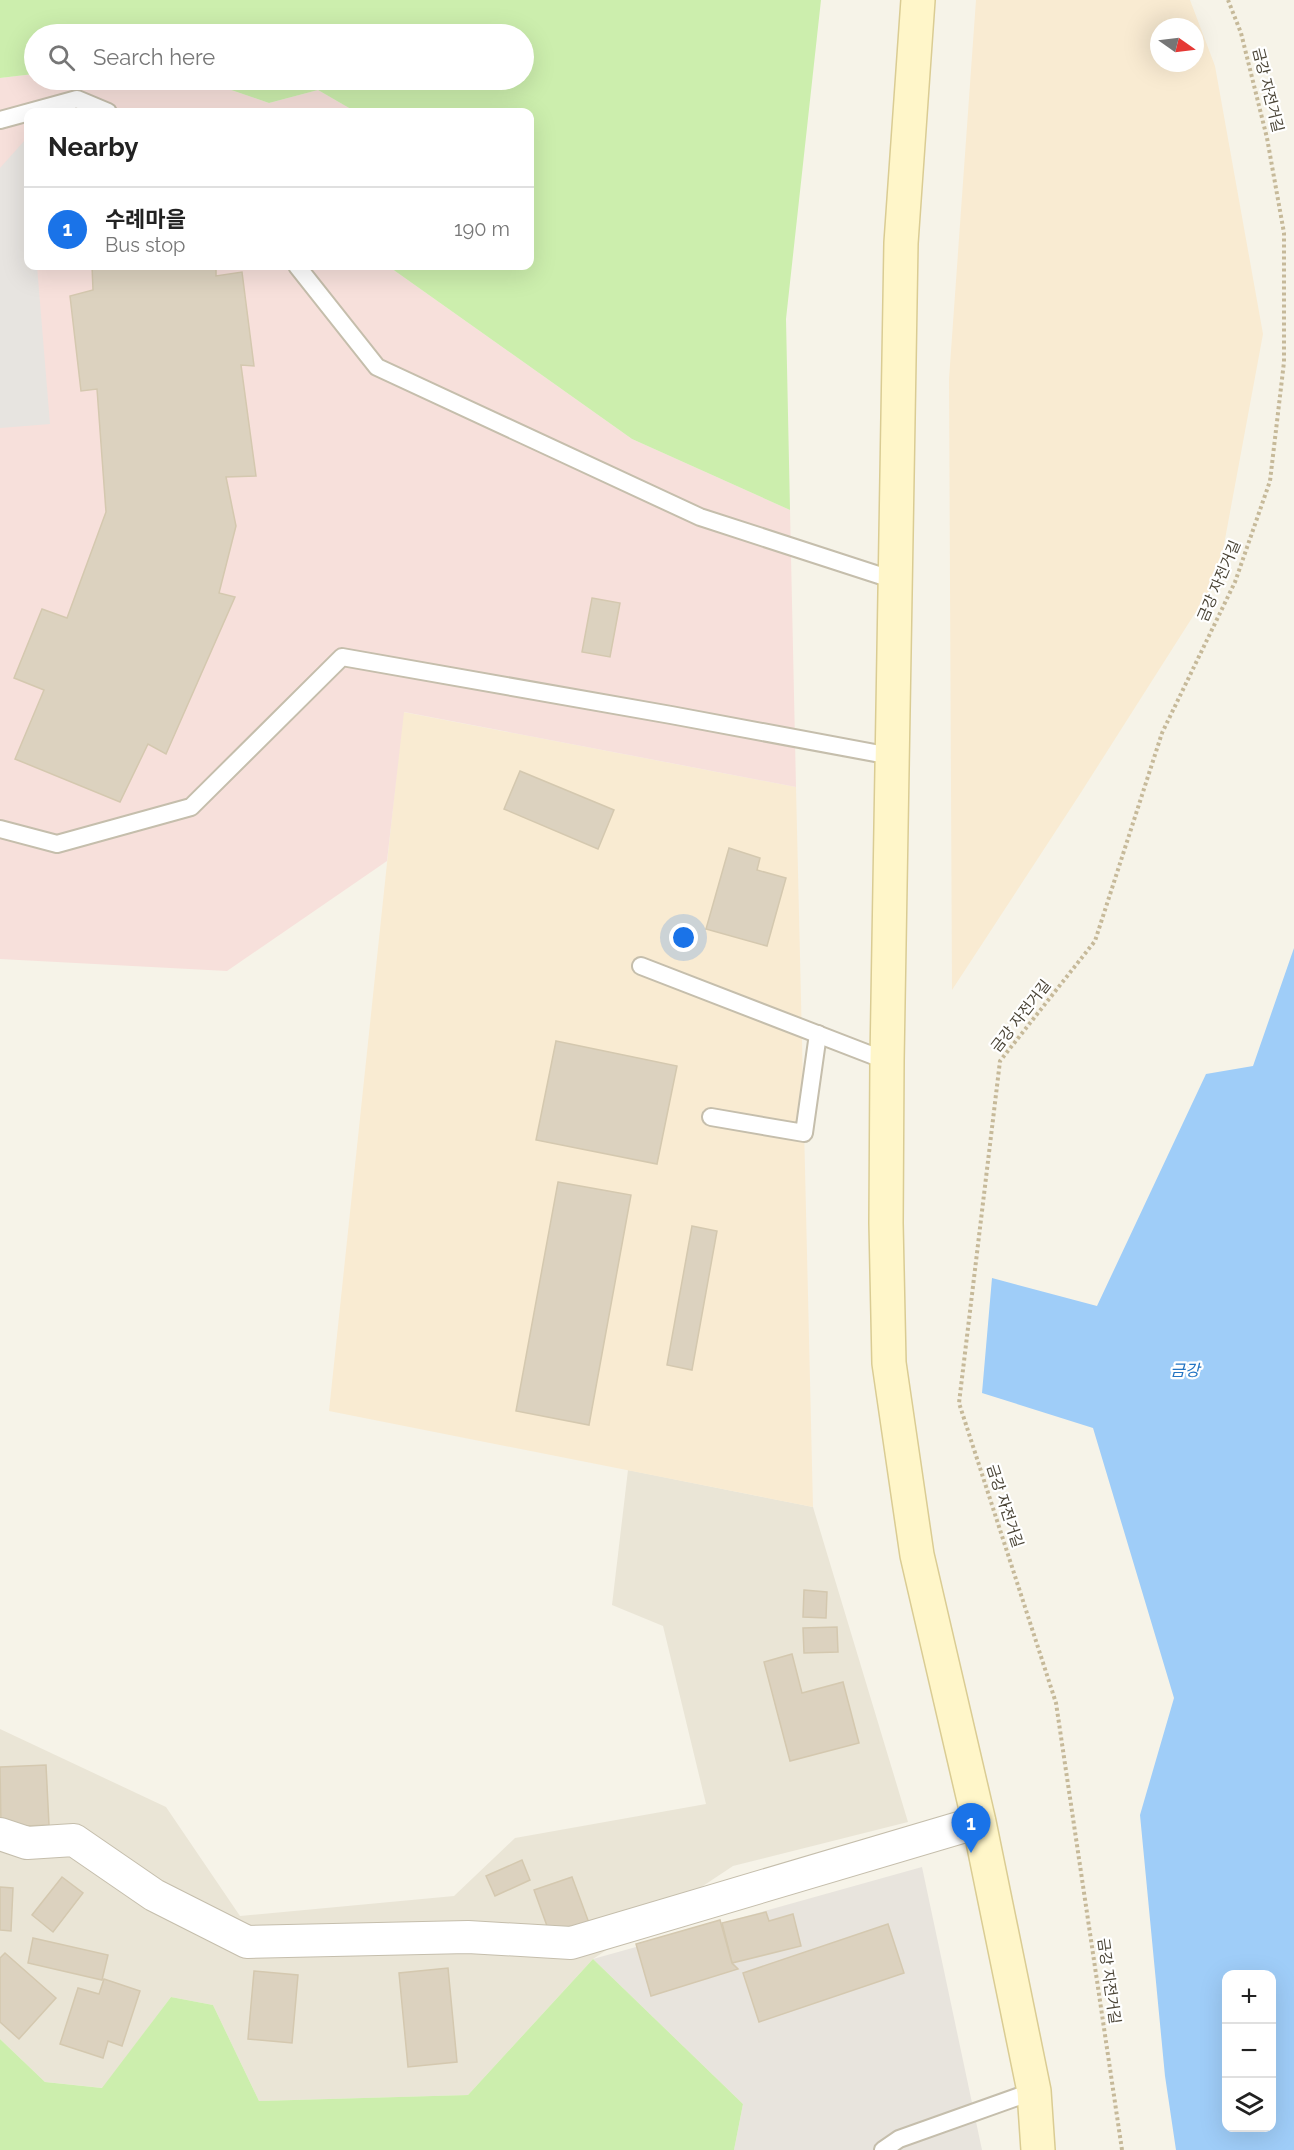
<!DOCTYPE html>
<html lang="en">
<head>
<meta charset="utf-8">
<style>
	:root { --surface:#fff; --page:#f2f2f2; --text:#222; --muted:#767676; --line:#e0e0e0; --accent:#1a73e8 }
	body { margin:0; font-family:Raleway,"Noto Sans KR",sans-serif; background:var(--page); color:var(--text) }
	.controls { position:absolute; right:18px; bottom:18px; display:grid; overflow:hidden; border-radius:12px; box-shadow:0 6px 24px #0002 }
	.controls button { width:54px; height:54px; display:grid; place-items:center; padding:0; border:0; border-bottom:2px solid var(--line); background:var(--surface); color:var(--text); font:30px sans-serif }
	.compass { position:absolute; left:1150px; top:18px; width:54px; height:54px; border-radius:50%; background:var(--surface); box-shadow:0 6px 24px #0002; rotate:104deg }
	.you { position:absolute; left:684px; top:938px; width:21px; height:21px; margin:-15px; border:4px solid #fff; border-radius:50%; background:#1a73e8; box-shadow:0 0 0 9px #1a73e833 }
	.badge { display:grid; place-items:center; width:39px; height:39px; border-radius:50%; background:var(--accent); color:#fff; font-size:20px; font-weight:700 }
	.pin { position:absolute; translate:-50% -50px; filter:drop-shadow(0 2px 3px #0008) }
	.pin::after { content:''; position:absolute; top:32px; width:21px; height:18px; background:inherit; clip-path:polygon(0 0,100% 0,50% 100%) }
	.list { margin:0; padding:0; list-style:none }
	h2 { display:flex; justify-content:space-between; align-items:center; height:78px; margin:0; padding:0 24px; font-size:26px }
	h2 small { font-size:20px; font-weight:400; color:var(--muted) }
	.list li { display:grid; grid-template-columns:39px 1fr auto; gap:18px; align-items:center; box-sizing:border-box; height:84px; padding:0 24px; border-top:2px solid var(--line) }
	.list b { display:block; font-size:22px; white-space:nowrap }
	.list p { margin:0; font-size:20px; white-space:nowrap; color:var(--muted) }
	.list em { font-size:20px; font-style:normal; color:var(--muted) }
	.icon { flex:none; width:33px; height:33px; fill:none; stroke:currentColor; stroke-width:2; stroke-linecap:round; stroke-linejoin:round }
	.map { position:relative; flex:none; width:1294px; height:2150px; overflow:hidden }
	.search { position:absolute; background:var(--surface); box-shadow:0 6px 24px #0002; left:24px; top:24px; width:510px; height:66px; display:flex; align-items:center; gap:15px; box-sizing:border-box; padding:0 21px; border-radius:33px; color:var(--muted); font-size:22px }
	.panel { position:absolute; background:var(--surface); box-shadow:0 6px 24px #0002; left:24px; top:108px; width:510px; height:162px; border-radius:12px }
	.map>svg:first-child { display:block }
	.residential { fill:#eae5d6 }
	.commercial { fill:#f9ebd2; fill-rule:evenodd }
	.industrial { fill:#e8e4dd }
	.medical { fill:#f7e0db }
	.green { fill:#cceead }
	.parking { fill:#e7e4e0 }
	.water { fill:#9fcdf8; fill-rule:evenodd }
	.building { fill:#dcd2bf; stroke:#d4c8af; stroke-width:1.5 }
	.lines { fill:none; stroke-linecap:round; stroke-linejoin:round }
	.lane-casing { stroke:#c5beac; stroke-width:20 }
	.street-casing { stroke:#c5beac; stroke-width:34 }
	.secondary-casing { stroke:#dacc93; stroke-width:36 }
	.path { stroke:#c6b999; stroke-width:4; stroke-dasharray:3 3; stroke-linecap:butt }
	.lane { stroke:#fff; stroke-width:16 }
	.street { stroke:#fff; stroke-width:32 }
	.secondary { stroke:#fff6c9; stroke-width:33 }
	.labels { text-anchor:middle; stroke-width:4.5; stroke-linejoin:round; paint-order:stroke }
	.street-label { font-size:15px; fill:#4a4436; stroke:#fff }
	.water-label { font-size:16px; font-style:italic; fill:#2274c3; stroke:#fff }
</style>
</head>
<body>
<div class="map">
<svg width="1294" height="2150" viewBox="0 0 1294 2150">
	<rect width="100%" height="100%" fill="#f6f3e8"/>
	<polygon class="residential" points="628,1470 813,1507 908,1822 733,1866 593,1959 468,2095 259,2101 213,2005 171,1997 103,2088 45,2082 0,2039 0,1729 166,1807 240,1916 454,1896 515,1838 706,1804 663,1626 612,1605"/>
	<g class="commercial">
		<path d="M976 0H1190L1215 66 1263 334 1218 577 1080 794 952 990 949 379ZM1159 27H1195V63H1159Z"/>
		<polygon points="403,712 796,787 813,1507 329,1411"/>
	</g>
	<polygon class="industrial" points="922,1867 982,2150 734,2150 743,2104 593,1959"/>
	<polygon class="medical" points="34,74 34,80 202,80 269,103 318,90 356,112 28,112 28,266 388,266 632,439 790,510 796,787 404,712 387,861 227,971 0,959 0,78"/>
	<g class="green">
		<polygon points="0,0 821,0 786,319 790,510 632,439 388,266 530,266 530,112 356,112 318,90 269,103 202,80 524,80 524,34 34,34 34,74 0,78"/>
		<polygon points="593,1959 743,2104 734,2150 0,2150 0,2039 45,2082 102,2088 171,1997 213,2005 259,2101 468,2095"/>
	</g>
	<polygon class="parking" points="26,139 28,172 28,266 37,266 50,424 0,428 0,168"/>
	<path class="water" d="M1294 948V2150H1176L1165 2076 1140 1815 1174 1698 1093 1428 982 1393 992 1278 1097 1306 1206 1074 1253 1066ZM1226 1974H1272V2128H1226Z"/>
	<g class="building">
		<polygon points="92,266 216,266 216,276 242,272 254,366 241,365 256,476 226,477 236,526 219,593 235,597 166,754 148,744 120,802 15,759 44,690 14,678 42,609 67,618 106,512 97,389 81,391 70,296 93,290"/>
		<polygon points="592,598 620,603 610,657 582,652"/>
		<polygon points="520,771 614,810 598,849 504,809"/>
		<polygon points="729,848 760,858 757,870 786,878 767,946 706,929"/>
		<polygon points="556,1041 677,1066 657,1164 536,1140"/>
		<polygon points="558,1182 631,1195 589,1425 516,1411"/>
		<polygon points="692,1226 717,1231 692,1370 667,1365"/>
		<polygon points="804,1590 827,1592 826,1618 803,1617"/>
		<polygon points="837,1627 838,1652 804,1653 803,1628"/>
		<polygon points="792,1654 802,1693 843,1682 859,1743 790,1761 764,1662"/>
		<polygon points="46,1765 49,1825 1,1827 0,1767"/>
		<polygon points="522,1860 530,1880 495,1896 486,1876"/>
		<polygon points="62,1877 83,1893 53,1932 32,1915"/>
		<polygon points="572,1877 589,1923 551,1937 534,1890"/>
		<polygon points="0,1887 13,1888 11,1931 0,1930"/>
		<polygon points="766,1912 769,1921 793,1914 801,1946 732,1963 722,1923"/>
		<polygon points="720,1920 732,1963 738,1969 651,1996 636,1944"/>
		<polygon points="888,1924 904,1973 759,2022 743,1973"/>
		<polygon points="33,1938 108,1955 102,1980 28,1963"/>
		<polygon points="5,1953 56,1998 19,2039 0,2022 0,1958"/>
		<polygon points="448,1968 457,2062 408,2067 399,1973"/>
		<polygon points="254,1971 298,1975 292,2043 248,2039"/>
		<polygon points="104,1979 140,1991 122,2046 108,2041 103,2058 60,2044 78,1988 99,1994"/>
	</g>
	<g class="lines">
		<defs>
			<g id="lane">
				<polyline points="0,120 77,99 108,112"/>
				<polyline points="297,266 377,367 700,517 894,580"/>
				<polyline points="0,829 57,844 191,807 342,657 671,715 891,756"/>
				<polyline points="641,966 887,1061"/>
				<polyline points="711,1117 804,1133 818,1034"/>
				<polyline points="883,2150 899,2139 1034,2091"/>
			</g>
			<polyline id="street" points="0,1834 27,1843 74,1840 154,1895 247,1942 468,1937 571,1943 979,1822"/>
			<polyline id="secondary" points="918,0 901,243 887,1061 886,1223 889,1363 917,1555 979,1822 1034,2091 1038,2150"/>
		</defs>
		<use href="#lane" class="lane-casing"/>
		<use href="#street" class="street-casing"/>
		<use href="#secondary" class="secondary-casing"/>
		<polyline class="path" points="1122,2150 1056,1703 959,1403 1000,1061 1095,941 1162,733 1235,582 1270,481 1284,362 1284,233 1267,138 1241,33 1228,0"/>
		<use href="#lane" class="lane"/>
		<use href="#street" class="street"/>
		<use href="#secondary" class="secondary"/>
	</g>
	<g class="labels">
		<g class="street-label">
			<text transform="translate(1268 90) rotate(76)" y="5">금강 자전거길</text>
			<text transform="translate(1219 581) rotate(-67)" y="5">금강 자전거길</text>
			<text transform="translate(1021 1016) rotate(-52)" y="5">금강 자전거길</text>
			<text transform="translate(1005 1506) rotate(72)" y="5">금강 자전거길</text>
			<text transform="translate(1109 1981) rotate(82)" y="5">금강 자전거길</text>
		</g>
		<g class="water-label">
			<text x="1185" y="1376">금강</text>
		</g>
	</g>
</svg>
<div class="controls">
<button>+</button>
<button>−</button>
<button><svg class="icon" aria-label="layers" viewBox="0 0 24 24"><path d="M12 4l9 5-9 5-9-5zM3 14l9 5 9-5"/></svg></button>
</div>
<svg class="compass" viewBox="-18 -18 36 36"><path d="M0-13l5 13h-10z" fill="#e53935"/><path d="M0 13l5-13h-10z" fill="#767676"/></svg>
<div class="you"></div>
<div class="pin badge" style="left:971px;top:1853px">1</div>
<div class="search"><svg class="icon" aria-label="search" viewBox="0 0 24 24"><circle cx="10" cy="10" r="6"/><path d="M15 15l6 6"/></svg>Search here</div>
<section class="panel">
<h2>Nearby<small></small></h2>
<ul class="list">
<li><span class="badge">1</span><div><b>수례마을</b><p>Bus stop</p></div><em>190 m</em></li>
</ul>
</section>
</div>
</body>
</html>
